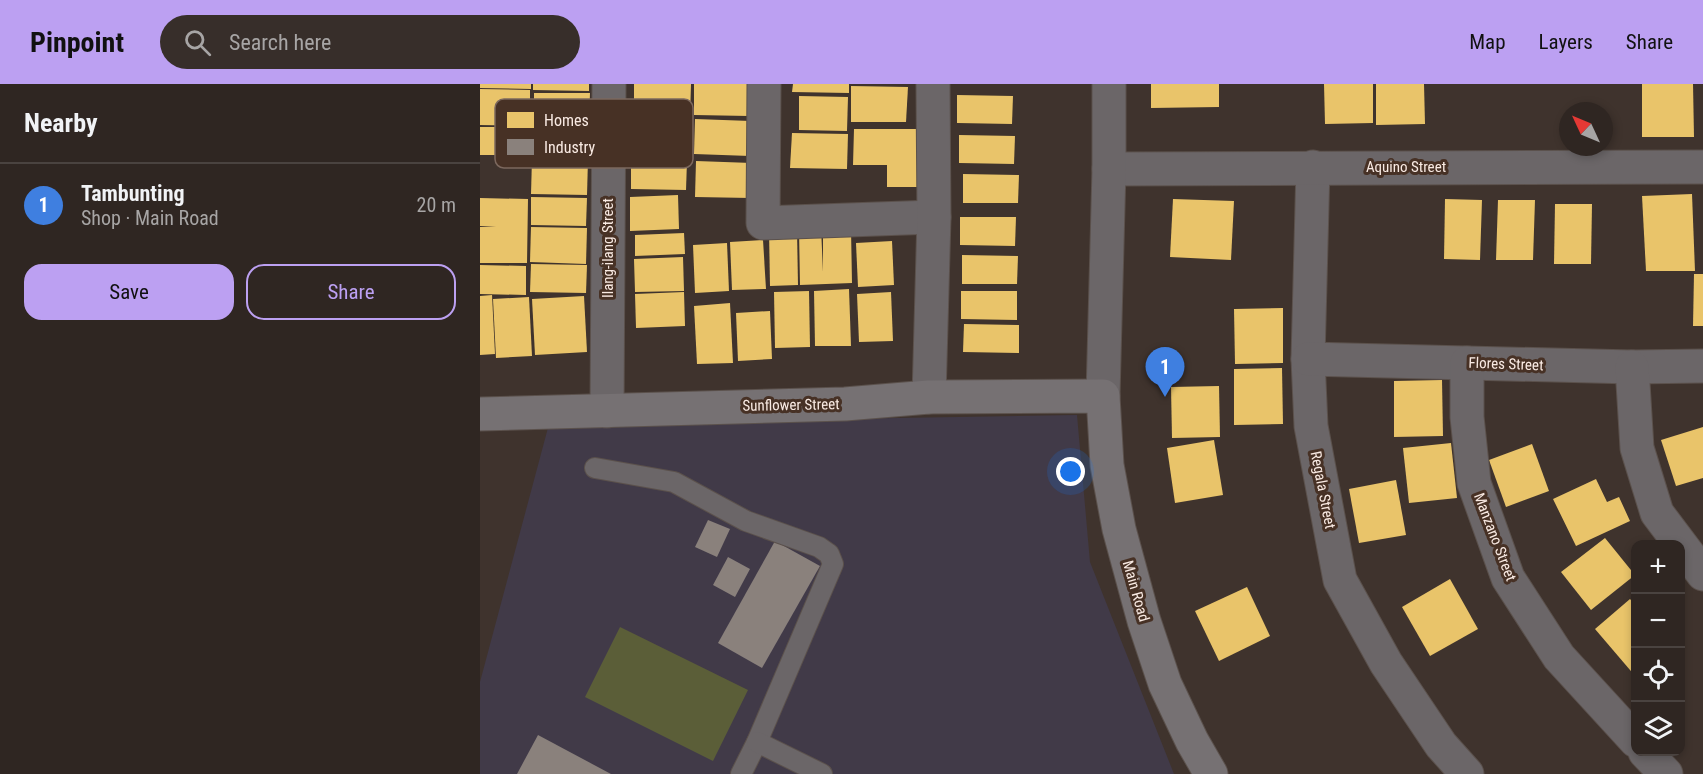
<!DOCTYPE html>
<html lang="en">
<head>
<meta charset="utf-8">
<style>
	:root { --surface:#2f2622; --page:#372e2a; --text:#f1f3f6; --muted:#a7a5a5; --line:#4a4340; --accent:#bca0f2 }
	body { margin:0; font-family:"Roboto Condensed",sans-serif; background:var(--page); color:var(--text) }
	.controls { position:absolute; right:18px; bottom:18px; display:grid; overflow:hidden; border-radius:12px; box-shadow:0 3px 9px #0003 }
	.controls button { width:54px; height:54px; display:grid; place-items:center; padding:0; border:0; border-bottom:2px solid var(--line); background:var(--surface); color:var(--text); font:30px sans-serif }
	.compass { position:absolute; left:1079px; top:18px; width:54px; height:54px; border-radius:50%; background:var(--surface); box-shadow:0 3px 9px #0003; rotate:314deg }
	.you { position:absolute; left:591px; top:388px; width:21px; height:21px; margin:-15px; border:4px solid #fff; border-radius:50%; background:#1a73e8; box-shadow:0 0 0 9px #1a73e833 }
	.badge { display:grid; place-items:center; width:39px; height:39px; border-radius:50%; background:var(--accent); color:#fff; font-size:20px; font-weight:700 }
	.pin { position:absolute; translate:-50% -50px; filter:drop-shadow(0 2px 3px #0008) }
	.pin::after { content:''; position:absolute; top:32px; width:21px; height:18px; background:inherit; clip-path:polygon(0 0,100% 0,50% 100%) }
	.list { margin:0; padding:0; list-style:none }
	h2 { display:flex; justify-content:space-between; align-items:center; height:78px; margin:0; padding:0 24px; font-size:26px }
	h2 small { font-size:20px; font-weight:400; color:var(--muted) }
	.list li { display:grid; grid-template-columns:39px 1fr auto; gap:18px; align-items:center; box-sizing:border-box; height:84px; padding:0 24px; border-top:2px solid var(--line) }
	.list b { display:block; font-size:22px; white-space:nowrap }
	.list p { margin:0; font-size:20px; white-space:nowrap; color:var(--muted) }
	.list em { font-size:20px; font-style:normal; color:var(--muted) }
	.actions { display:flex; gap:12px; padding:18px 24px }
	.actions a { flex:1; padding:14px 0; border:2px solid var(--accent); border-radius:18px; text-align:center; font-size:21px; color:var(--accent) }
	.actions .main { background:var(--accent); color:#111 }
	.icon { flex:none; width:33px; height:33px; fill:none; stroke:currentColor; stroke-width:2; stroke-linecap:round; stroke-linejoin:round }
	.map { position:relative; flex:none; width:1223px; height:690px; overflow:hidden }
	header { display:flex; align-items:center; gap:36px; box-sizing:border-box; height:84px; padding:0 30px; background:var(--accent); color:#111 }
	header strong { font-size:28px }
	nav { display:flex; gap:33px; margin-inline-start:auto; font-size:21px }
	.search { width:420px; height:54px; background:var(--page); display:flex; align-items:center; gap:15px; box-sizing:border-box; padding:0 21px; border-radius:33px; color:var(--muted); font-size:22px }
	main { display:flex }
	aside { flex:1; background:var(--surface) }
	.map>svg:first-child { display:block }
	.industrial { fill:#413a48 }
	.green { fill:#5b5e38 }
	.homes { fill:#e9c46a }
	.industry { fill:#8a817c }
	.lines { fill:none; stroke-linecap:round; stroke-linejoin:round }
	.lane-casing { stroke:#5b514c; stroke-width:22 }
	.street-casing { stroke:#5b514c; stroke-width:35 }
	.secondary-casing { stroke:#5b514c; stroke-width:35 }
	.lane { stroke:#6b6668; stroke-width:20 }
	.street { stroke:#6b6668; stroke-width:33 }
	.secondary { stroke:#767173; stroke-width:33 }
	.labels { text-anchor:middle; stroke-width:6; stroke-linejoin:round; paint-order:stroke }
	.street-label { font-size:15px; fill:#f9eae3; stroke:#473125 }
	.key { fill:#473125; stroke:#7c685e; stroke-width:1.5 }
	.key-label { font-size:16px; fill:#f9eae3 }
</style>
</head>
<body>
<header>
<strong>Pinpoint</strong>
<div class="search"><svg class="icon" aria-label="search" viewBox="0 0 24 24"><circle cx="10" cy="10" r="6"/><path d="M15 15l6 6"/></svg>Search here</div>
<nav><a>Map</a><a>Layers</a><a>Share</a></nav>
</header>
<main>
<aside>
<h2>Nearby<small></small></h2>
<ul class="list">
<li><span class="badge" style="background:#3f7fe0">1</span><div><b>Tambunting</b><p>Shop · Main Road</p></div><em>20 m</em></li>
</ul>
<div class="actions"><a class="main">Save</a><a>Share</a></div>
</aside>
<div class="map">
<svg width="1223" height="690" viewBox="0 0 1223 690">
	<rect width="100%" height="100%" fill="#3f332d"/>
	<polygon class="industrial" points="597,331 610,478 694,690 0,690 0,598 69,340"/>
	<polygon class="green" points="140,543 268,606 233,677 105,613"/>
	<g class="homes">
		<polygon points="0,0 51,0 51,5 0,4"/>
		<polygon points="53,0 109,0 109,7 53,6"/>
		<polygon points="154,0 211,0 210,33 154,31"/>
		<polygon points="214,0 271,0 269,32 214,31"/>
		<polygon points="313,0 369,0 369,9 312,8"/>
		<polygon points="671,0 739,0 739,23 671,24"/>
		<polygon points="844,0 893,0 893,39 845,40"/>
		<polygon points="896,0 944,0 945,40 896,41"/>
		<polygon points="1162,0 1213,0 1214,53 1162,53"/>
		<polygon points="371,2 428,3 426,38 371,38"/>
		<polygon points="0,5 50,6 50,42 0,41"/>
		<polygon points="54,9 110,9 109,38 54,37"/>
		<polygon points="477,11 533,12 532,40 477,39"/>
		<polygon points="319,12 368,13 367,47 319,46"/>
		<polygon points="215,35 271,37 270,72 214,70"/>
		<polygon points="53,39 109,40 107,111 51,110"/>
		<rect x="0" y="43" width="48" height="28"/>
		<polygon points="374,45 437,45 437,103 407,103 407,81 373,81"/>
		<polygon points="312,49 368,50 367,85 310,84"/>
		<polygon points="479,51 535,52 534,80 479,79"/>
		<polygon points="151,76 207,77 206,106 151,105"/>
		<polygon points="216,77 272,79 271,114 215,113"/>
		<polygon points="483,90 539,91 538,119 483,119"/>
		<polygon points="1212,110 1215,187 1166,187 1162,112"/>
		<polygon points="198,111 199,145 150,147 150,113"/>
		<polygon points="51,113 107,114 106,142 51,141"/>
		<polygon points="0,114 48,115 47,179 0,179 0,143 16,143 0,142"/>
		<polygon points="693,115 754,117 751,176 690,173"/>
		<polygon points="965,115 1002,116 1000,176 964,175"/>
		<polygon points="1018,116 1055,116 1053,176 1016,176"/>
		<polygon points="1075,120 1112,120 1111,180 1074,180"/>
		<polygon points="480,133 536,133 535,162 480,161"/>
		<polygon points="51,143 107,144 106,180 50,178"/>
		<polygon points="341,143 343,188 343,144 371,144 372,199 320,201 319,145"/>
		<polygon points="289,146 317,146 318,201 290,202"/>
		<polygon points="204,149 205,170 155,172 155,151"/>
		<polygon points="283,156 286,205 252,206 250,158"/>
		<polygon points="412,157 414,201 378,203 376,159"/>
		<polygon points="247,159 249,207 215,209 213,161"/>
		<polygon points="482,171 538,172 537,200 482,200"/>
		<polygon points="203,173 204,207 155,208 154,175"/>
		<polygon points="51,180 107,181 106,209 50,208"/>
		<polygon points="0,181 46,182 46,211 0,210"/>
		<polygon points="1214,190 1223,190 1223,242 1213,242"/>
		<polygon points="369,205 371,262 335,262 334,207"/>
		<polygon points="329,207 330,263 295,264 294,208"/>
		<polygon points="481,207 537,207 537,236 481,235"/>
		<polygon points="204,208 205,242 156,244 155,210"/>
		<polygon points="411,208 413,257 379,258 377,210"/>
		<polygon points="12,211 15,270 0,271 0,212"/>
		<polygon points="104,212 107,268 55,271 52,215"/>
		<polygon points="49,213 52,272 16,274 13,215"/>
		<polygon points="250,219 253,279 217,280 214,222"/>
		<polygon points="803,224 803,279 755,280 754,225"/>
		<polygon points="290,227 292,275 258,277 256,229"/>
		<polygon points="484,240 539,241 539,269 483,268"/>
		<polygon points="802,284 803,340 754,341 754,285"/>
		<polygon points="962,296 963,352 914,353 914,297"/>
		<polygon points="739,302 740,353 692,354 691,303"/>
		<polygon points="1223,343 1223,394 1196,402 1181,356"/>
		<polygon points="734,356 743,411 695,419 687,364"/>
		<polygon points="971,359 977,414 929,419 923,364"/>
		<polygon points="1052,360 1069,407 1026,423 1009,376"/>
		<polygon points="1116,395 1127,418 1139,413 1150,437 1096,462 1073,415"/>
		<polygon points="916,396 926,451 879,459 869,405"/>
		<polygon points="1125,454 1155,491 1111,526 1081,488"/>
		<polygon points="970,495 998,545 950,572 922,523"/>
		<polygon points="767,503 790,552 739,577 715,527"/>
		<polygon points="1150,515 1156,522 1156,593 1115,545"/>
	</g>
	<g class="industry">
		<polygon points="228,436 250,445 237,473 215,463"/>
		<polygon points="295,457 340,482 282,584 238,559"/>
		<polygon points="248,473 270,485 255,513 233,501"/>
		<polygon points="58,651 131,690 37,690"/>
	</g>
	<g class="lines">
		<defs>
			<g id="lane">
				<polyline points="115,384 194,398 266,437 339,463 349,470 353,480 277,658 261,690"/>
				<polyline points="277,658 342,690"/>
			</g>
			<g id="street">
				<polyline points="284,0 283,139 454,133"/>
				<polyline points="833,83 828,275 831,342 860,496 906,579 961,661 987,690"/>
				<polyline points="629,85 1223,83"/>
				<polyline points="828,275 1152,283 1223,282"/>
				<polyline points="987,279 987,333 994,399 1028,494 1079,573 1156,657"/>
				<polyline points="1152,283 1157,364 1177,429 1223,490"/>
				<polyline points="623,312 629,85 629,0"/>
				<polyline points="449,313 454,133 453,0"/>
				<polyline points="127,327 129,0"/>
				<polyline points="1165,668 1186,690"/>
			</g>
			<polyline id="secondary" points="0,330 365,320 449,313 623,312 627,381 639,445 664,537 685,600 712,657 731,690"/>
		</defs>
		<use href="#lane" class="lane-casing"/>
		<use href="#street" class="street-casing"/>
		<use href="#secondary" class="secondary-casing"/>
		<use href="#lane" class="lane"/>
		<use href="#street" class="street"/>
		<use href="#secondary" class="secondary"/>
	</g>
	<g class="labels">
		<g class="street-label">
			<text x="926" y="88">Aquino Street</text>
			<text transform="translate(128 164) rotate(-90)" y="5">Ilang-ilang Street</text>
			<text transform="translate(1026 280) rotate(2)" y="5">Flores Street</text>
			<text transform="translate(311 321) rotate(-1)" y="5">Sunflower Street</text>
			<text transform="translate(843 406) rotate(79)" y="5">Regala Street</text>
			<text transform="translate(1015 453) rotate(69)" y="5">Manzano Street</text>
			<text transform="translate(656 507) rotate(74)" y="5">Main Road</text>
		</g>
	</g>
	<rect x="15" y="15" width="198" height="69" rx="9" class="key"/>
	<rect x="27" y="28" width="27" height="16" fill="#e9c46a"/>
	<rect x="27" y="55" width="27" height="16" fill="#8a817c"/>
	<g class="key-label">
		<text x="64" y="42">Homes</text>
		<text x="64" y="69">Industry</text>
	</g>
</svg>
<div class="controls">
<button>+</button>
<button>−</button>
<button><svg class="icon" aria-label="locate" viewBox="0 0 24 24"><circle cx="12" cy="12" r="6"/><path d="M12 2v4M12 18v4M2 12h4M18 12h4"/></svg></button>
<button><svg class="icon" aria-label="layers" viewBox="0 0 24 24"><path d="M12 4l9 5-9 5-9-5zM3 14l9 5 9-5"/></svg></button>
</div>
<svg class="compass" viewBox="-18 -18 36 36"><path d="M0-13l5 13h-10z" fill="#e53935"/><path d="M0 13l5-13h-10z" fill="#a7a5a5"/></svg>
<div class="you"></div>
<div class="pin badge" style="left:685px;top:313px;background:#3f7fe0">1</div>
</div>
</main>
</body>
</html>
